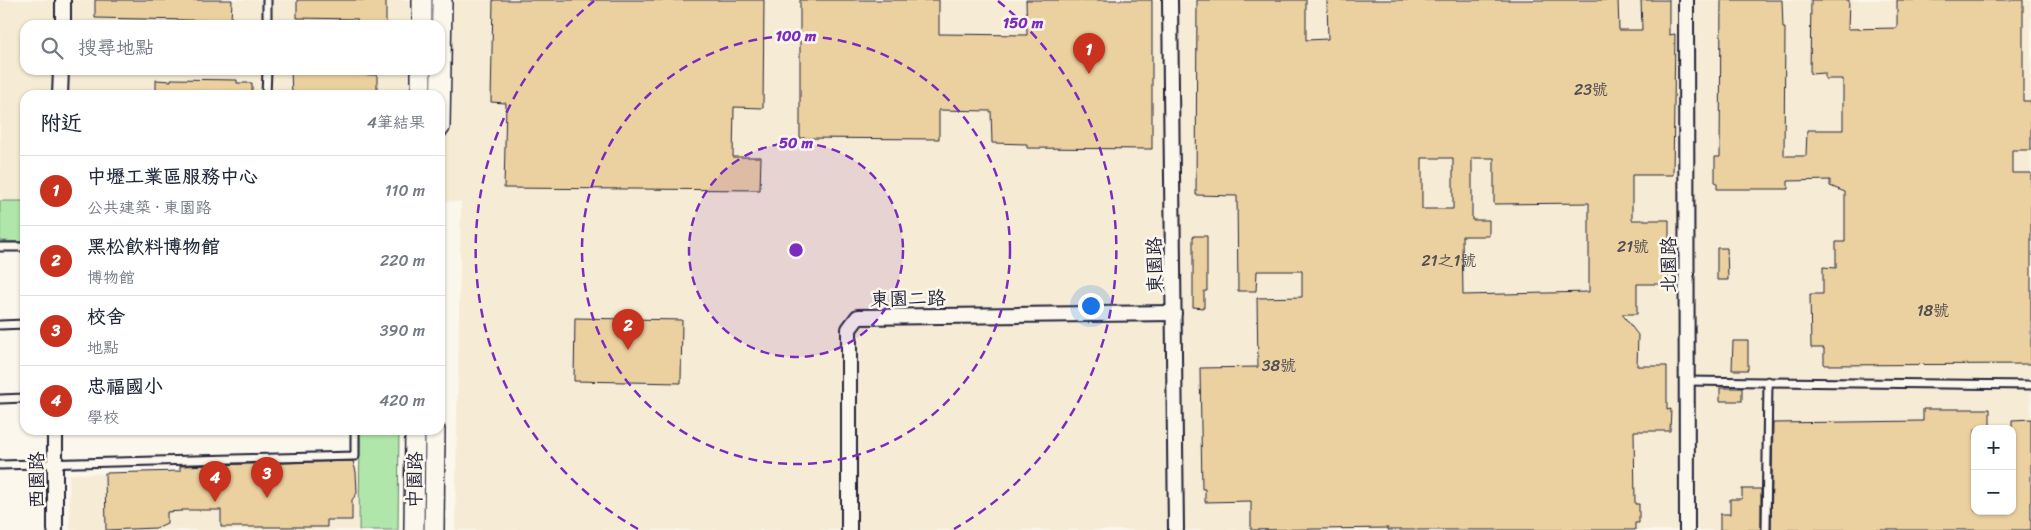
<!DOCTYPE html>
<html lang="zh-TW">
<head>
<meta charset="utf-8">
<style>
	:root { --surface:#fff; --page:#f6f6f7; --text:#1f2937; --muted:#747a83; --line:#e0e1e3; --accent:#c8321e }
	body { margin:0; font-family:Sriracha,"LXGW WenKai TC",sans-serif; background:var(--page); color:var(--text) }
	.controls { position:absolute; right:15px; bottom:15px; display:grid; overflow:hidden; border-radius:10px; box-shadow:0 1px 4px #0004 }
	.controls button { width:45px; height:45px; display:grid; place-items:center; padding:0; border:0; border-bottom:1px solid var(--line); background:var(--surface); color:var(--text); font:25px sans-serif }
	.you { position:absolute; left:1090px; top:305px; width:18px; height:18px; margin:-12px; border:4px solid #fff; border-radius:50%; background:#1a73e8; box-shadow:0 0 0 8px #1a73e833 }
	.badge { display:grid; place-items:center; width:32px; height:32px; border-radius:50%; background:var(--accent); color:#fff; font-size:16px; font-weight:700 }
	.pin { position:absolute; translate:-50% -41px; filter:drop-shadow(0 1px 2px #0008) }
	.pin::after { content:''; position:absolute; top:26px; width:18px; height:15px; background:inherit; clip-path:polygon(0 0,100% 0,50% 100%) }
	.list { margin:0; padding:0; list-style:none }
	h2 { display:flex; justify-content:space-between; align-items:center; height:65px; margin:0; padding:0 20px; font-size:21px }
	h2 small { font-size:16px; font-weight:400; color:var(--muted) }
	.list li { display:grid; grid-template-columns:32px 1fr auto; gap:15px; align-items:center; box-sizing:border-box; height:70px; padding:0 20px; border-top:1px solid var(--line) }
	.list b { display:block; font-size:19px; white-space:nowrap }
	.list p { margin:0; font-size:16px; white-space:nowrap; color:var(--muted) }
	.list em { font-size:16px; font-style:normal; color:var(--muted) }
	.icon { flex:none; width:28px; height:28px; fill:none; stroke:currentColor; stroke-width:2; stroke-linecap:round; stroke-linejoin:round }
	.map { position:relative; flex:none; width:2031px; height:530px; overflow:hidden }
	.search { position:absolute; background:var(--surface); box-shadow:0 1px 4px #0004; left:20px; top:20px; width:425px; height:55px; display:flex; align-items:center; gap:12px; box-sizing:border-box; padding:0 18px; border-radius:15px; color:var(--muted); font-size:19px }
	.panel { position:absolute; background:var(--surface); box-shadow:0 1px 4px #0004; left:20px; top:90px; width:425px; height:345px; border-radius:15px }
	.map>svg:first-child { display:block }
	.built { fill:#f6ecd5; fill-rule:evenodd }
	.green { fill:#b0e6a9; stroke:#698472 }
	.building { fill:#ecd1a0; stroke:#22223b; fill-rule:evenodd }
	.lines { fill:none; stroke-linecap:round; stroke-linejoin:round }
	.lane-casing { stroke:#22223b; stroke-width:11 }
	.street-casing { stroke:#22223b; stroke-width:18 }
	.secondary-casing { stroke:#22223b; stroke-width:22 }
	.lane { stroke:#fbf7ec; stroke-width:7 }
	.street { stroke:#fbf7ec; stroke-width:14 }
	.secondary { stroke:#fbf7ec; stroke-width:19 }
	.ring { fill:none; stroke:#7b2cbf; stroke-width:2.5; stroke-dasharray:9 6 }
	.labels { text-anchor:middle; stroke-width:5; stroke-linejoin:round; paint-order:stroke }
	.number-label { font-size:16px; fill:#544e54 }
	.street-label { font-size:19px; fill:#22223b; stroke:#fbf7ec }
	.centre { fill:#7b2cbf; stroke:#fbf7ec; stroke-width:2.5 }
	.ring-label { font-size:15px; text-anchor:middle; font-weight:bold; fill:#7b2cbf; stroke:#fbf7ec; stroke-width:5; stroke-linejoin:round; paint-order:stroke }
</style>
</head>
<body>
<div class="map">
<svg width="2031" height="530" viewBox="0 0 2031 530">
	<rect width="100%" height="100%" fill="#fbf7ec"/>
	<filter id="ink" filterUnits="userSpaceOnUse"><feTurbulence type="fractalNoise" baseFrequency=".02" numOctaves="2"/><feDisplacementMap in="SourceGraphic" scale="10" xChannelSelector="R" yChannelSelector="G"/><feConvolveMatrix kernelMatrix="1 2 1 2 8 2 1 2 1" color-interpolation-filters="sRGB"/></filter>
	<g filter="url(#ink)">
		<g class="built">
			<path d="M0 0H2031V530H455L461 202 440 201V95H25V201H0ZM25 25H440V70H25ZM1975 429H2012V511H1975Z"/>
			<polygon points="359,466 359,530 70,530 69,474 346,469"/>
		</g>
		<g class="green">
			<polygon points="0,201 25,201 25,242 0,241"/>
			<polygon points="360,430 399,430 398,530 359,530"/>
		</g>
		<g class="building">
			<polygon points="95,0 232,0 231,21 95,18"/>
			<polygon points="297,0 386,0 386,25 357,25 357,19 297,18"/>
			<polygon points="493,0 764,0 763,108 734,107 733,157 761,157 760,190 504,188 506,103 491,102"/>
			<polygon points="800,0 939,0 939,34 1027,35 1026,0 1152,0 1152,149 1027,148 1027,144 992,143 991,111 939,110 939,139 800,138"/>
			<path d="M1197 0H1306V40L1328 39 1327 0H1618L1619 30H1642L1641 0H1669V35L1675 34 1673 175H1632V220H1669V284H1637V314H1622L1638 335 1637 366H1667V410L1671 409 1670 431H1634L1635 504H1639V523H1635V530H1388V528L1251 530V501L1205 502V489H1202L1200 368 1258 367 1257 298 1302 297V271H1257L1256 291H1238L1237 196 1196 195ZM1422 158H1453V209H1422ZM1472 158H1494V204L1589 203V292L1463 295 1462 236H1489V220H1472Z"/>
			<polygon points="1721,0 1782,0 1783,28 1785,28 1784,156 1806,156 1807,130 1843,130 1843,79 1825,79 1825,73 1810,74 1811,0 1849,0 1848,29 1897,28 1897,0 2023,0 2023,101 2031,101 2031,150 2012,150 2012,173 2031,173 2031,364 1824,365 1824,348 1811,348 1810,294 1823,294 1823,267 1836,268 1836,242 1845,242 1845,192 1830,186 1830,180 1788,181 1788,189 1717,189 1717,183 1715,182 1715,157 1720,157"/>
			<polygon points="291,70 335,70 335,74 377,75 377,95 292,95"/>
			<polygon points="171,79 237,80 237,83 252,83 252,95 156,95 156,80 171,81"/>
			<polygon points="1193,236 1207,236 1207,291 1204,291 1204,308 1193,307"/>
			<polygon points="1717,248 1727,248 1728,280 1717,280"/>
			<polygon points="575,318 682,320 681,383 574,381"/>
			<polygon points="1733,341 1748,341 1748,370 1732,370"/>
			<rect x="1720" y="388" width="22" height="13"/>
			<polygon points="1923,409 1990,409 1990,429 1975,429 1975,511 2012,511 2012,420 2031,419 2031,530 1771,530 1773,423 1923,421"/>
			<polygon points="353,461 356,472 357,493 352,500 352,520 327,520 327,527 221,527 221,510 182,510 182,511 167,512 167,523 156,528 106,530 105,473 180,471 180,466"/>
			<polygon points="1742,489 1761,489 1761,530 1720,530 1720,514 1730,514 1730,499 1742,499"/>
		</g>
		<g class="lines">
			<defs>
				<g id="lane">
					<polyline points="267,25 267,0"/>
					<polyline points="266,95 267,70"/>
					<polyline points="0,247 25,247"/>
					<polyline points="0,325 25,324"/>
					<polyline points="1687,381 2031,385"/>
					<polyline points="0,399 25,398"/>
					<polyline points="0,465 355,456 355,430"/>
					<polyline points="1766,530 1768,381"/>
				</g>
				<g id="street">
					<polyline points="1170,0 1176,530"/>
					<polyline points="1686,0 1687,530"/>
					<polyline points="63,25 63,0"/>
					<polyline points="60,95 61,70"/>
					<polyline points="55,530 55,430"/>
					<polyline points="849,530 849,329 858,317 1174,313"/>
				</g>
				<g id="secondary">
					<polyline points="422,25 422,0"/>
					<polyline points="421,95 421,70"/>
					<polyline points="440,127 442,0"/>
					<polyline points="414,530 415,430"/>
					<polyline points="434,530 435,430"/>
				</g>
			</defs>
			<use href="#lane" class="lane-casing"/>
			<use href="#street" class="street-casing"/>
			<use href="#secondary" class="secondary-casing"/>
			<use href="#lane" class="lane"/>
			<use href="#street" class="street"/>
			<use href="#secondary" class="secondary"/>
		</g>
	</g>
	<circle cx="796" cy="250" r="107" fill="#7b2cbf" fill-opacity=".12"/>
	<g class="ring">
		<circle cx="796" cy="250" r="107"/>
		<circle cx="796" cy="250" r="214"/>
		<path d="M638 529A321 321 0 0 1 594 1M998 1A321 321 0 0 1 954 529"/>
	</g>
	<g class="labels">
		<g class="number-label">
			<text x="1591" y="95">23號</text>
			<text x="1633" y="252">21號</text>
			<text x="1449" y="266">21之1號</text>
			<text x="1933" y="316">18號</text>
			<text x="1279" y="371">38號</text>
		</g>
		<g class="street-label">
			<text transform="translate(1154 265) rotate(-91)" y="7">東園路</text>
			<text transform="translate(1668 265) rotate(-90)" y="7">北園路</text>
			<text transform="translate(908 298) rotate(-1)" y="7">東園二路</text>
			<text transform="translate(36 480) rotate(-90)" y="7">西園路</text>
			<text transform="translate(414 480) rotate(-89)" y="7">中園路</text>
		</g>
	</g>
	<circle cx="796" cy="250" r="8" class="centre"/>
	<g class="ring-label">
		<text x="1023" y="28">150 m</text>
		<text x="796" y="41">100 m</text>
		<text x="796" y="148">50 m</text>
	</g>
</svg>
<div class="controls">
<button>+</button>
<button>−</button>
</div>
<div class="you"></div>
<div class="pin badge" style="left:1089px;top:74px">1</div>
<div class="pin badge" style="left:628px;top:350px">2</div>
<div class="pin badge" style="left:267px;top:498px">3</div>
<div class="pin badge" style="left:215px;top:502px">4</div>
<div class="search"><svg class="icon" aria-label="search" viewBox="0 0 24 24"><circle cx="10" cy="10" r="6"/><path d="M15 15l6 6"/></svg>搜尋地點</div>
<section class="panel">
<h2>附近<small>4筆結果</small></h2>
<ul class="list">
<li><span class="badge">1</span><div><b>中壢工業區服務中心</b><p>公共建築 · 東園路</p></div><em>110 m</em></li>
<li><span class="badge">2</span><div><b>黑松飲料博物館</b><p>博物館</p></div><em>220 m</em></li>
<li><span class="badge">3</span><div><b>校舍</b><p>地點</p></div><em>390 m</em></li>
<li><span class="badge">4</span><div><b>忠福國小</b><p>學校</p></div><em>420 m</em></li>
</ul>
</section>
</div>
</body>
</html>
